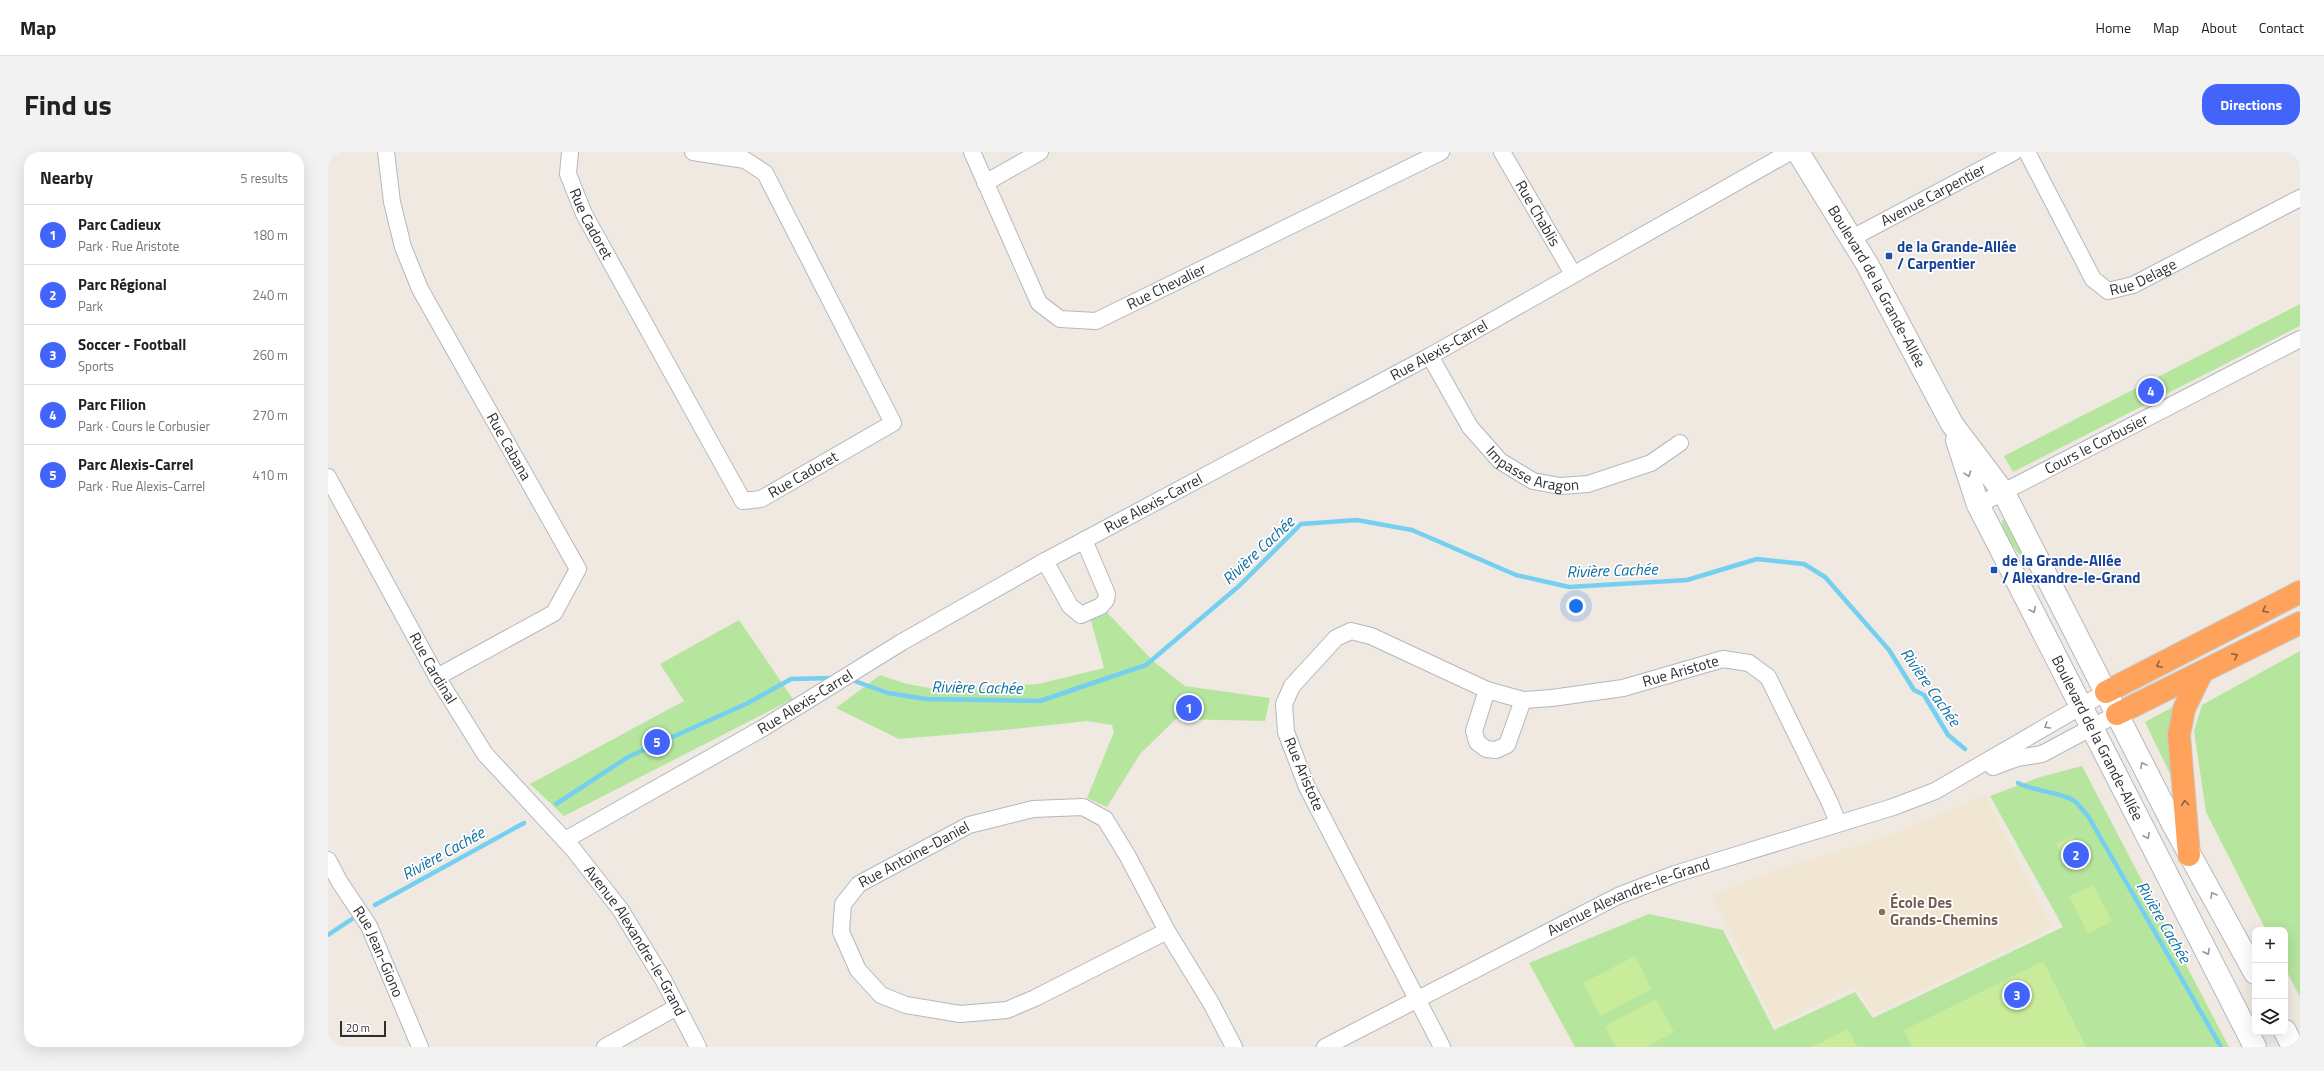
<!DOCTYPE html>
<html lang="en">
<head>
<meta charset="utf-8">
<style>
	:root { --surface:#fff; --page:#f2f2f2; --text:#202124; --muted:#757577; --line:#e0e0e0; --accent:#4264fb }
	body { margin:0; font-family:"Titillium Web",sans-serif; background:var(--page); color:var(--text) }
	.controls { position:absolute; right:12px; bottom:12px; display:grid; overflow:hidden; border-radius:8px; box-shadow:0 4px 16px #0002 }
	.controls button { width:36px; height:36px; display:grid; place-items:center; padding:0; border:0; border-bottom:1px solid var(--line); background:var(--surface); color:var(--text); font:20px sans-serif }
	.scale { position:absolute; left:12px; bottom:10px; width:46px; box-sizing:border-box; padding-left:4px; border:2px solid #2e2e2e; border-top:0; font-size:11px; line-height:14px; white-space:nowrap; color:#2e2e2e; -webkit-text-stroke:3px #fff; paint-order:stroke }
	.you { position:absolute; left:1248px; top:454px; width:14px; height:14px; margin:-10px; border:3px solid #fff; border-radius:50%; background:#1a73e8; box-shadow:0 0 0 6px #1a73e833 }
	.badge { display:grid; place-items:center; width:26px; height:26px; border-radius:50%; background:var(--accent); color:#fff; font-size:13px; font-weight:700 }
	.pin { position:absolute; translate:-50% -50%; border:2px solid #fff; box-shadow:0 1px 4px #0006 }
	.list { margin:0; padding:0; list-style:none }
	h2 { display:flex; justify-content:space-between; align-items:center; height:52px; margin:0; padding:0 16px; font-size:17px }
	h2 small { font-size:13px; font-weight:400; color:var(--muted) }
	.list li { display:grid; grid-template-columns:26px 1fr auto; gap:12px; align-items:center; box-sizing:border-box; height:60px; padding:0 16px; border-top:1px solid var(--line) }
	.list b { display:block; font-size:15px; white-space:nowrap }
	.list p { margin:0; font-size:13px; white-space:nowrap; color:var(--muted) }
	.list em { font-size:13px; font-style:normal; color:var(--muted) }
	.icon { flex:none; width:22px; height:22px; fill:none; stroke:currentColor; stroke-width:2; stroke-linecap:round; stroke-linejoin:round }
	.map { position:relative; flex:none; width:1972px; height:895px; overflow:hidden; border-radius:16px }
	header { display:flex; align-items:center; gap:24px; box-sizing:border-box; height:56px; padding:0 20px; background:var(--surface); border-bottom:1px solid var(--line) }
	header strong { font-size:19px }
	nav { display:flex; gap:22px; margin-inline-start:auto; font-size:14px }
	.intro { display:flex; align-items:center; justify-content:space-between; box-sizing:border-box; height:96px; padding:0 24px }
	h1 { margin:0; font-size:28px }
	.button { padding:10px 18px; border-radius:16px; background:var(--accent); color:#fff; font-size:14px; font-weight:700 }
	main { display:flex; gap:24px; padding:0 24px }
	aside { flex:1; background:var(--surface); border-radius:16px; box-shadow:0 4px 16px #0002 }
	.map>svg:first-child { display:block }
	.education { fill:#f0e6d1 }
	.green { fill:#b6e59e }
	.pitch { fill:#c9ec9a }
	.lines { fill:none; stroke-linecap:round; stroke-linejoin:round }
	.stream { stroke:#75cff0; stroke-width:4.5 }
	.street-casing { stroke:#b4b7c1; stroke-width:18 }
	.secondary-casing { stroke:#b4b7c1; stroke-width:24 }
	.highway-casing { stroke:#c9c9c9; stroke-width:24 }
	.street { stroke:#fff; stroke-width:16 }
	.secondary { stroke:#fff; stroke-width:22 }
	.highway { stroke:#ffa35c; stroke-width:22 }
	.oneway { stroke:#969696 }
	.oneway2 { stroke:#8c6343 }
	.transit-dot { fill:#1a4fb4; stroke:#fff; stroke-width:1.5 }
	.education-dot { fill:#8d6e63; stroke:#fff; stroke-width:1.5 }
	.labels { text-anchor:middle; stroke-width:3.5; stroke-linejoin:round; paint-order:stroke }
	.street-label { font-size:15px; fill:#2e2e2e; stroke:#fff }
	.transit-label { font-size:15px; font-weight:bold; fill:#164399; stroke:#fff; text-anchor:start }
	.education-label { font-size:15px; font-weight:bold; fill:#785e54; stroke:#fff; text-anchor:start }
	.water-label { font-size:16px; font-style:italic; fill:#0d6fa3; stroke:#fff }
</style>
</head>
<body>
<header>
<strong>Map</strong>
<nav><a>Home</a><a>Map</a><a>About</a><a>Contact</a></nav>
</header>
<div class="intro"><h1>Find us</h1><a class="button">Directions</a></div>
<main>
<aside>
<h2>Nearby<small>5 results</small></h2>
<ul class="list">
<li><span class="badge">1</span><div><b>Parc Cadieux</b><p>Park · Rue Aristote</p></div><em>180 m</em></li>
<li><span class="badge">2</span><div><b>Parc Régional</b><p>Park</p></div><em>240 m</em></li>
<li><span class="badge">3</span><div><b>Soccer - Football</b><p>Sports</p></div><em>260 m</em></li>
<li><span class="badge">4</span><div><b>Parc Filion</b><p>Park · Cours le Corbusier</p></div><em>270 m</em></li>
<li><span class="badge">5</span><div><b>Parc Alexis-Carrel</b><p>Park · Rue Alexis-Carrel</p></div><em>410 m</em></li>
</ul>
</aside>
<div class="map">
<svg width="1972" height="895" viewBox="0 0 1972 895">
	<rect width="100%" height="100%" fill="#efe9e1"/>
	<polygon class="education" points="1657,643 1724,776 1545,862 1528,834 1447,873 1384,743 1456,716 1566,682"/>
	<g class="green">
		<polygon points="1972,152 1972,174 1685,320 1676,304"/>
		<polygon points="1678,366 1704,420 1675,381 1674,369"/>
		<polygon points="773,454 825,509 857,534 942,546 937,569 848,567 812,602 779,655 759,646 786,580 784,573 759,569 676,578 571,587 508,556 552,523 579,532 619,539 710,532 776,516 762,465"/>
		<polygon points="411,468 465,547 236,664 202,632 356,549 332,512"/>
		<polygon points="1972,499 1972,845 1957,816 1957,778 1938,778 1878,660 1866,579 1874,553"/>
		<polygon points="1845,555 1844,626 1817,570"/>
		<polygon points="1754,614 1901,895 1247,895 1201,811 1321,762 1395,778 1446,878 1527,840 1545,866 1735,775 1662,644 1712,625"/>
	</g>
	<g class="pitch">
		<polygon points="1745,684 1763,714 1747,723 1728,692"/>
		<polygon points="1765,733 1784,769 1760,782 1741,744"/>
		<polygon points="1307,804 1324,837 1272,864 1255,831"/>
		<polygon points="1715,809 1758,895 1584,895 1576,878"/>
		<polygon points="1328,847 1346,880 1318,895 1288,895 1277,874"/>
		<polygon points="1520,877 1529,895 1484,895"/>
	</g>
	<g class="lines">
		<g class="stream">
			<polyline points="521,527 560,541 598,547 712,549 818,513 911,434 973,372 1029,368 1084,378 1188,423 1241,435 1359,428 1429,407 1476,412 1497,425 1561,498 1586,538 1596,543 1620,583 1637,597"/>
			<path d="M1690 631C1708 640 1727 639 1745 648 1750 651 1755 659 1760 664L1893 895"/>
			<polyline points="228,652 300,605 420,551 463,527 506,526"/>
			<polyline points="47,753 196,671"/>
			<polyline points="0,783 24,767"/>
		</g>
		<defs>
			<g id="street">
				<path id="s1" d="M58 0 64 50 75 95 92 137 250 417 226 461 109 525"/>
				<path id="s2" d="M242 0 240 22 256 62 415 349 433 347 565 271 437 21 417 8 365 0"/>
				<path id="s3" d="M644 0 711 151 732 167 768 169 1113 0"/>
				<path id="s4" d="M1174 0 1245 122"/>
				<path id="s5" d="M1699 0 1765 127 1780 139 1805 133 1972 46"/>
				<polyline points="657,31 712,0"/>
				<path id="s6" d="M1524 86 1686 0"/>
				<path id="s7" d="M1102 204 1142 275 1172 309 1205 329 1232 334 1260 332 1323 311 1352 291"/>
				<path id="s8" d="M0 325 109 525 157 602 245 697 292 757 336 829 370 895"/>
				<path id="s9" d="M1650 353 1972 187"/>
				<polyline points="717,409 742,454 753,463 773,454 778,448 779,442 756,388"/>
				<polyline points="1159,538 1146,579 1149,590 1158,597 1168,598 1179,593 1195,548"/>
				<polyline points="1665,615 1689,606 1714,602 1789,562"/>
				<path id="s10" d="M237 688 435 576 574 490 717 409 1102 204 1462 0"/>
				<path id="s11" d="M0 708 11 729 41 774 92 895"/>
				<path id="s12" d="M839 779 707 846 679 858 632 862 578 853 553 843 530 818 513 780 515 752 531 732 641 673 705 657 755 655 777 667 799 703 839 779 883 851 906 895"/>
				<polyline points="277,895 349,855"/>
				<path id="s13" d="M997 895 1290 744 1347 722 1565 655 1607 639 1778 540"/>
				<path id="s14" d="M1114 895 979 635 958 580 956 552 964 534 1008 486 1023 479 1043 484 1159 538 1195 548 1224 546 1295 536 1395 507 1421 511 1440 525 1502 651 1510 671"/>
			</g>
			<g id="secondary">
				<path id="s15" d="M1470 0 1539 112 1624 272 1676 341 1846 674 1927 821"/>
				<path id="s16" d="M1629 288 1650 353 1661 374 1927 895"/>
				<polyline points="1957,879 1965,895"/>
			</g>
			<g id="highway">
				<polyline points="1778,540 1972,440"/>
				<polyline points="1789,562 1972,471"/>
				<polyline points="1861,703 1851,583 1856,557 1873,522"/>
			</g>
		</defs>
		<use href="#street" class="street-casing"/>
		<use href="#secondary" class="secondary-casing"/>
		<use href="#highway" class="highway-casing"/>
		<use href="#street" class="street"/>
		<use href="#secondary" class="secondary"/>
		<use href="#highway" class="highway"/>
	</g>
	<defs><path id="oneway-chevron" d="M-2-3.5L2.5 0L-2 3.5" fill="none" stroke-width="1.6" stroke-linecap="round" stroke-linejoin="round"/></defs>
	<g class="oneway">
		<use href="#oneway-chevron" transform="translate(1640 322) rotate(72)"/>
		<use href="#oneway-chevron" transform="translate(1705 458) rotate(63)"/>
		<use href="#oneway-chevron" transform="translate(1719 574) rotate(149)"/>
		<use href="#oneway-chevron" transform="translate(1815 613) rotate(-118)"/>
		<use href="#oneway-chevron" transform="translate(1819 684) rotate(63)"/>
		<use href="#oneway-chevron" transform="translate(1885 743) rotate(-120)"/>
		<use href="#oneway-chevron" transform="translate(1879 800) rotate(63)"/>
	</g>
	<g class="oneway2">
		<use href="#oneway-chevron" transform="translate(1937 458) rotate(153)"/>
		<use href="#oneway-chevron" transform="translate(1907 504) rotate(-27)"/>
		<use href="#oneway-chevron" transform="translate(1831 513) rotate(153)"/>
		<use href="#oneway-chevron" transform="translate(1857 651) rotate(-95)"/>
	</g>
	<g class="transit-dot">
		<rect x="1557" y="100" width="8" height="8" rx="2"/>
		<rect x="1662" y="414" width="8" height="8" rx="2"/>
	</g>
	<circle class="education-dot" cx="1554" cy="760" r="4"/>
	<g class="labels">
		<g class="street-label">
			<text dy="5" stroke="none"><textPath href="#s6" startOffset="92">Avenue Carpentier</textPath></text>
			<text dy="5" stroke="none"><textPath href="#s4" startOffset="71">Rue Chablis</textPath></text>
			<text dy="5" stroke="none"><textPath href="#s2" startOffset="77">Rue Cadoret</textPath></text>
			<text dy="5" stroke="none"><textPath href="#s5" startOffset="200">Rue Delage</textPath></text>
			<text dy="5" stroke="none"><textPath href="#s3" startOffset="306">Rue Chevalier</textPath></text>
			<text dy="5" stroke="none"><textPath href="#s15" startOffset="156">Boulevard de la Grande-Allée</textPath></text>
			<text dy="5" stroke="none"><textPath href="#s10" startOffset="1002">Rue Alexis-Carrel</textPath></text>
			<text dy="5" stroke="none"><textPath href="#s9" startOffset="133">Cours le Corbusier</textPath></text>
			<text dy="5" stroke="none"><textPath href="#s1" startOffset="323">Rue Cabana</textPath></text>
			<text dy="5" stroke="none"><textPath href="#s7" startOffset="161">Impasse Aragon</textPath></text>
			<text dy="5" stroke="none"><textPath href="#s2" startOffset="460">Rue Cadoret</textPath></text>
			<text dy="5" stroke="none"><textPath href="#s10" startOffset="678">Rue Alexis-Carrel</textPath></text>
			<text dy="5" stroke="none"><textPath href="#s8" startOffset="218">Rue Cardinal</textPath></text>
			<text dy="5" stroke="none"><textPath href="#s14" startOffset="828">Rue Aristote</textPath></text>
			<text dy="5" stroke="none"><textPath href="#s10" startOffset="277">Rue Alexis-Carrel</textPath></text>
			<text dy="5" stroke="none"><textPath href="#s16" startOffset="330">Boulevard de la Grande-Allée</textPath></text>
			<text transform="translate(976 622) rotate(67)" y="5">Rue Aristote</text>
			<text dy="5" stroke="none"><textPath href="#s12" startOffset="499">Rue Antoine-Daniel</textPath></text>
			<text dy="5" stroke="none"><textPath href="#s13" startOffset="339">Avenue Alexandre-le-Grand</textPath></text>
			<text dy="5" stroke="none"><textPath href="#s8" startOffset="559">Avenue Alexandre-le-Grand</textPath></text>
			<text dy="5" stroke="none"><textPath href="#s11" startOffset="105">Rue Jean-Giono</textPath></text>
		</g>
		<g class="transit-label">
			<text x="1569" y="100">de la Grande-Allée<tspan x="1569" dy="17">/ Carpentier</tspan></text>
			<text x="1674" y="414">de la Grande-Allée<tspan x="1674" dy="17">/ Alexandre-le-Grand</tspan></text>
		</g>
		<g class="education-label">
			<text x="1562" y="756">École Des<tspan x="1562" dy="17">Grands-Chemins</tspan></text>
		</g>
		<g class="water-label">
			<text transform="translate(930 398) rotate(-43)" y="6">Rivière Cachée</text>
			<text transform="translate(1284 418) rotate(-2)" y="6">Rivière Cachée</text>
			<text transform="translate(649 535) rotate(1)" y="6">Rivière Cachée</text>
			<text transform="translate(1603 535) rotate(55)" y="6">Rivière Cachée</text>
			<text transform="translate(115 701) rotate(-29)" y="6">Rivière Cachée</text>
			<text transform="translate(1836 770) rotate(60)" y="6">Rivière Cachée</text>
		</g>
	</g>
</svg>
<div class="controls">
<button>+</button>
<button>−</button>
<button><svg class="icon" aria-label="layers" viewBox="0 0 24 24"><path d="M12 4l9 5-9 5-9-5zM3 14l9 5 9-5"/></svg></button>
</div>
<div class="scale">20 m</div>
<div class="you"></div>
<div class="pin badge" style="left:861px;top:556px">1</div>
<div class="pin badge" style="left:1748px;top:703px">2</div>
<div class="pin badge" style="left:1689px;top:843px">3</div>
<div class="pin badge" style="left:1823px;top:239px">4</div>
<div class="pin badge" style="left:329px;top:590px">5</div>
</div>
</main>
</body>
</html>
